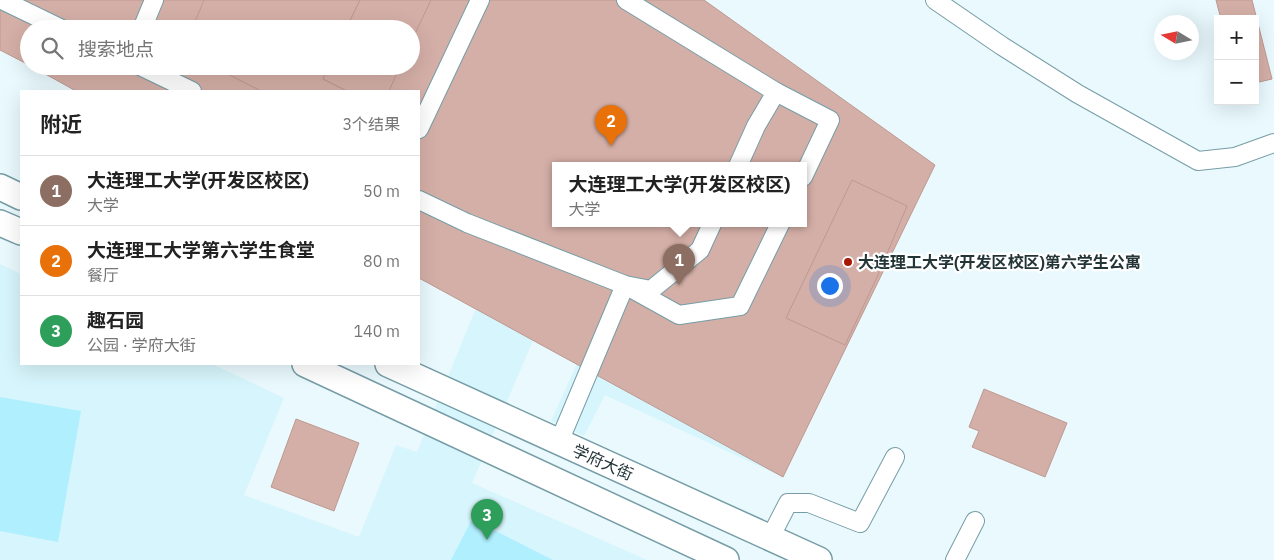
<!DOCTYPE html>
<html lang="zh">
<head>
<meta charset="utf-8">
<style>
	:root { --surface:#fff; --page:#f6f6f6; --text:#222; --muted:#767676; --line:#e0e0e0; --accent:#a81800 }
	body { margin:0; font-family:"IBM Plex Sans","Noto Sans SC",sans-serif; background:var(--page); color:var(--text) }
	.controls { position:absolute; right:15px; top:15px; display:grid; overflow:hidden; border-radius:0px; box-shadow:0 5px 20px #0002 }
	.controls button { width:45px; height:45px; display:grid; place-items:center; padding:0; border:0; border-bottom:1px solid var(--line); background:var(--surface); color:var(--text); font:25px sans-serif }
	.compass { position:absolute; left:1154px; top:15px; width:45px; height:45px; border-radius:50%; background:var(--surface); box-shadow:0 5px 20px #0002; rotate:280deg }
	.you { position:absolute; left:829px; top:285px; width:18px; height:18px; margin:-12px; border:4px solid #fff; border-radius:50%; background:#1a73e8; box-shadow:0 0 0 8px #1a73e833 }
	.badge { display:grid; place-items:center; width:32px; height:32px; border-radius:50%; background:var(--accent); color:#fff; font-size:16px; font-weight:700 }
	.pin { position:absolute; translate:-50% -41px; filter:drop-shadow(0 1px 2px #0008) }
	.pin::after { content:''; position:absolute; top:26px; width:18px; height:15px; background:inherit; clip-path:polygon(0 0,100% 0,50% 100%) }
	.popup { position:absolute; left:552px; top:162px; width:255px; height:65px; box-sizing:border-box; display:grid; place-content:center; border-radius:0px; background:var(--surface); filter:drop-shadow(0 1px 4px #0005); font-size:16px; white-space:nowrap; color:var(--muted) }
	.popup b { font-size:19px; color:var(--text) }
	.popup::after { content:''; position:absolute; left:50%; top:100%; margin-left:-10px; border:10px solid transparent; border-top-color:var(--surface) }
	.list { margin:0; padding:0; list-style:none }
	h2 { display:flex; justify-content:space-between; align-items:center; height:65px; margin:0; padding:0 20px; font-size:21px }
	h2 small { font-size:16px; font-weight:400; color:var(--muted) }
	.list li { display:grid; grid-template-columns:32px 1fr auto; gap:15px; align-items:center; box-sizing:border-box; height:70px; padding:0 20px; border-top:1px solid var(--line) }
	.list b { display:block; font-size:19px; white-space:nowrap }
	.list p { margin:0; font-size:16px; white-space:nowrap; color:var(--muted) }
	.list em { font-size:16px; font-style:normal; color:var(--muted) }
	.icon { flex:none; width:28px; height:28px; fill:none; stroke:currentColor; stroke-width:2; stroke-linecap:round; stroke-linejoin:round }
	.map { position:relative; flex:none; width:1274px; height:560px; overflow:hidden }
	.search { position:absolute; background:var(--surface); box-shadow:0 5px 20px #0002; left:20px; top:20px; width:400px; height:55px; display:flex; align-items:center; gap:12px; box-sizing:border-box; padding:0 18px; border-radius:28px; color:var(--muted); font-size:19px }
	.panel { position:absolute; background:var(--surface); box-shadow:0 5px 20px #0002; left:20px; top:90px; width:400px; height:275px; border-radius:0px }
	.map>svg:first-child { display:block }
	.built { fill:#d7f5fc; fill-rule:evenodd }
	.green { fill:#b0effe }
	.building { fill:#d4afa7; stroke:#bd9991; fill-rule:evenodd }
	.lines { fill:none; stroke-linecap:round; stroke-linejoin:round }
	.minor-casing { stroke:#769da6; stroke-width:20 }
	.secondary-casing { stroke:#769da6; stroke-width:28 }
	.minor { stroke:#fff; stroke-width:18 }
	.secondary { stroke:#fff; stroke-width:25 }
	.poi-dot { fill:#a81800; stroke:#fff; stroke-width:2 }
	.labels { text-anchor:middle; stroke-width:4.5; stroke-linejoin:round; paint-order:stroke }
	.poi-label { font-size:16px; font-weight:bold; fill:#243538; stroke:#fff; text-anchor:start }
	.street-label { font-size:16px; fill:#243538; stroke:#fff }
</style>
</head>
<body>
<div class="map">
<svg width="1274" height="560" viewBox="0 0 1274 560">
	<rect width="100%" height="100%" fill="#e9f9fd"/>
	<path class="built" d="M656 0 935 165 878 275 783 477 605 395 584 436 551 421 598 318 552 296 472 483 647 560H0V264L21 274V364H212L284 398 244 495 359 537 396 445 417 452 495 262 419 226V91H130L77 66H411V29ZM555 166H803V224H555Z"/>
	<g class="green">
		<polygon points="0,397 81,411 58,542 0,531"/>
		<polygon points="472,519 553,560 451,560"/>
	</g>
	<g class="building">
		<path d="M0 0H704L935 165 783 477 419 278V91H76L31 66H411V29H29V65L0 50ZM555 166H803V224H555Z"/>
		<polygon points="204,0 360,0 346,29 192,29"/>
		<polygon points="360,0 431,0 411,42 411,29 346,29"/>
		<polygon points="1216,0 1252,0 1272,79 1255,83 1255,19 1221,19"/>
		<polygon points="212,66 329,66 323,79 347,91 261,91"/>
		<polygon points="329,66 400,66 389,91 347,91 323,79"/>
		<polygon points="852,180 907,206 878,275 845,345 786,318"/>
		<polygon points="984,389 1067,423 1045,477 972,447 979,431 969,427"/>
		<polygon points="296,419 359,443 334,511 271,487"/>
	</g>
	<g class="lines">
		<defs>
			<g id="minor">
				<polyline points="2,0 62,29"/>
				<polyline points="626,0 776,92 756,126 738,166"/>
				<polyline points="935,0 1002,46 1078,94 1198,161 1235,157 1274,143"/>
				<polyline points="142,29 154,0"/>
				<polyline points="140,66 192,91"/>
				<polyline points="776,92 830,120 803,177"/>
				<polyline points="419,129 480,0"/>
				<polyline points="419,200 467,223 625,285 651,290 700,250 712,224"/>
				<polyline points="559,442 625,285 679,315 740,306 780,224"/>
				<polyline points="770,538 788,503 809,503 860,523 895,457"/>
				<polyline points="955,560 975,521"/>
			</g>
			<g id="secondary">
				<polyline points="0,187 21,197"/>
				<polyline points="0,223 21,232"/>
				<polyline points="305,364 726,560"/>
				<polyline points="388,364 819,560"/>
			</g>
		</defs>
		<use href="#minor" class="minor-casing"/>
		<use href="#secondary" class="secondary-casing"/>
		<use href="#minor" class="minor"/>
		<use href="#secondary" class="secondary"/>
	</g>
	<circle class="poi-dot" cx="848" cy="262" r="5"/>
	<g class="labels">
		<g class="poi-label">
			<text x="858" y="268">大连理工大学(开发区校区)第六学生公寓</text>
		</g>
		<g class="street-label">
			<text transform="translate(603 462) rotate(24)" y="6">学府大街</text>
		</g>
	</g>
</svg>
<div class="controls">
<button>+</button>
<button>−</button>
</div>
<svg class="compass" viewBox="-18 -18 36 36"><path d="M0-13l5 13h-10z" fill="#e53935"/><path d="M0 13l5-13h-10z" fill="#767676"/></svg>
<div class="you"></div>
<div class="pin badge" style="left:679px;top:285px;background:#8d6e63">1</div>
<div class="popup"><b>大连理工大学(开发区校区)</b>大学</div>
<div class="pin badge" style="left:611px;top:146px;background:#e8710a">2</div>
<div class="pin badge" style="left:487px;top:540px;background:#2e9e5b">3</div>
<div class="search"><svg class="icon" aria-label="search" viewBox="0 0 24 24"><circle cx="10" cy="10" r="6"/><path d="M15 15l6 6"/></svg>搜索地点</div>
<section class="panel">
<h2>附近<small>3个结果</small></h2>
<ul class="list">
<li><span class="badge" style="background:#8d6e63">1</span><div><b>大连理工大学(开发区校区)</b><p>大学</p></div><em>50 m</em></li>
<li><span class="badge" style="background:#e8710a">2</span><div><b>大连理工大学第六学生食堂</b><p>餐厅</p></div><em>80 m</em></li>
<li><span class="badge" style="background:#2e9e5b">3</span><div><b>趣石园</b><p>公园 · 学府大街</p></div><em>140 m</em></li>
</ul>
</section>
</div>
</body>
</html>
